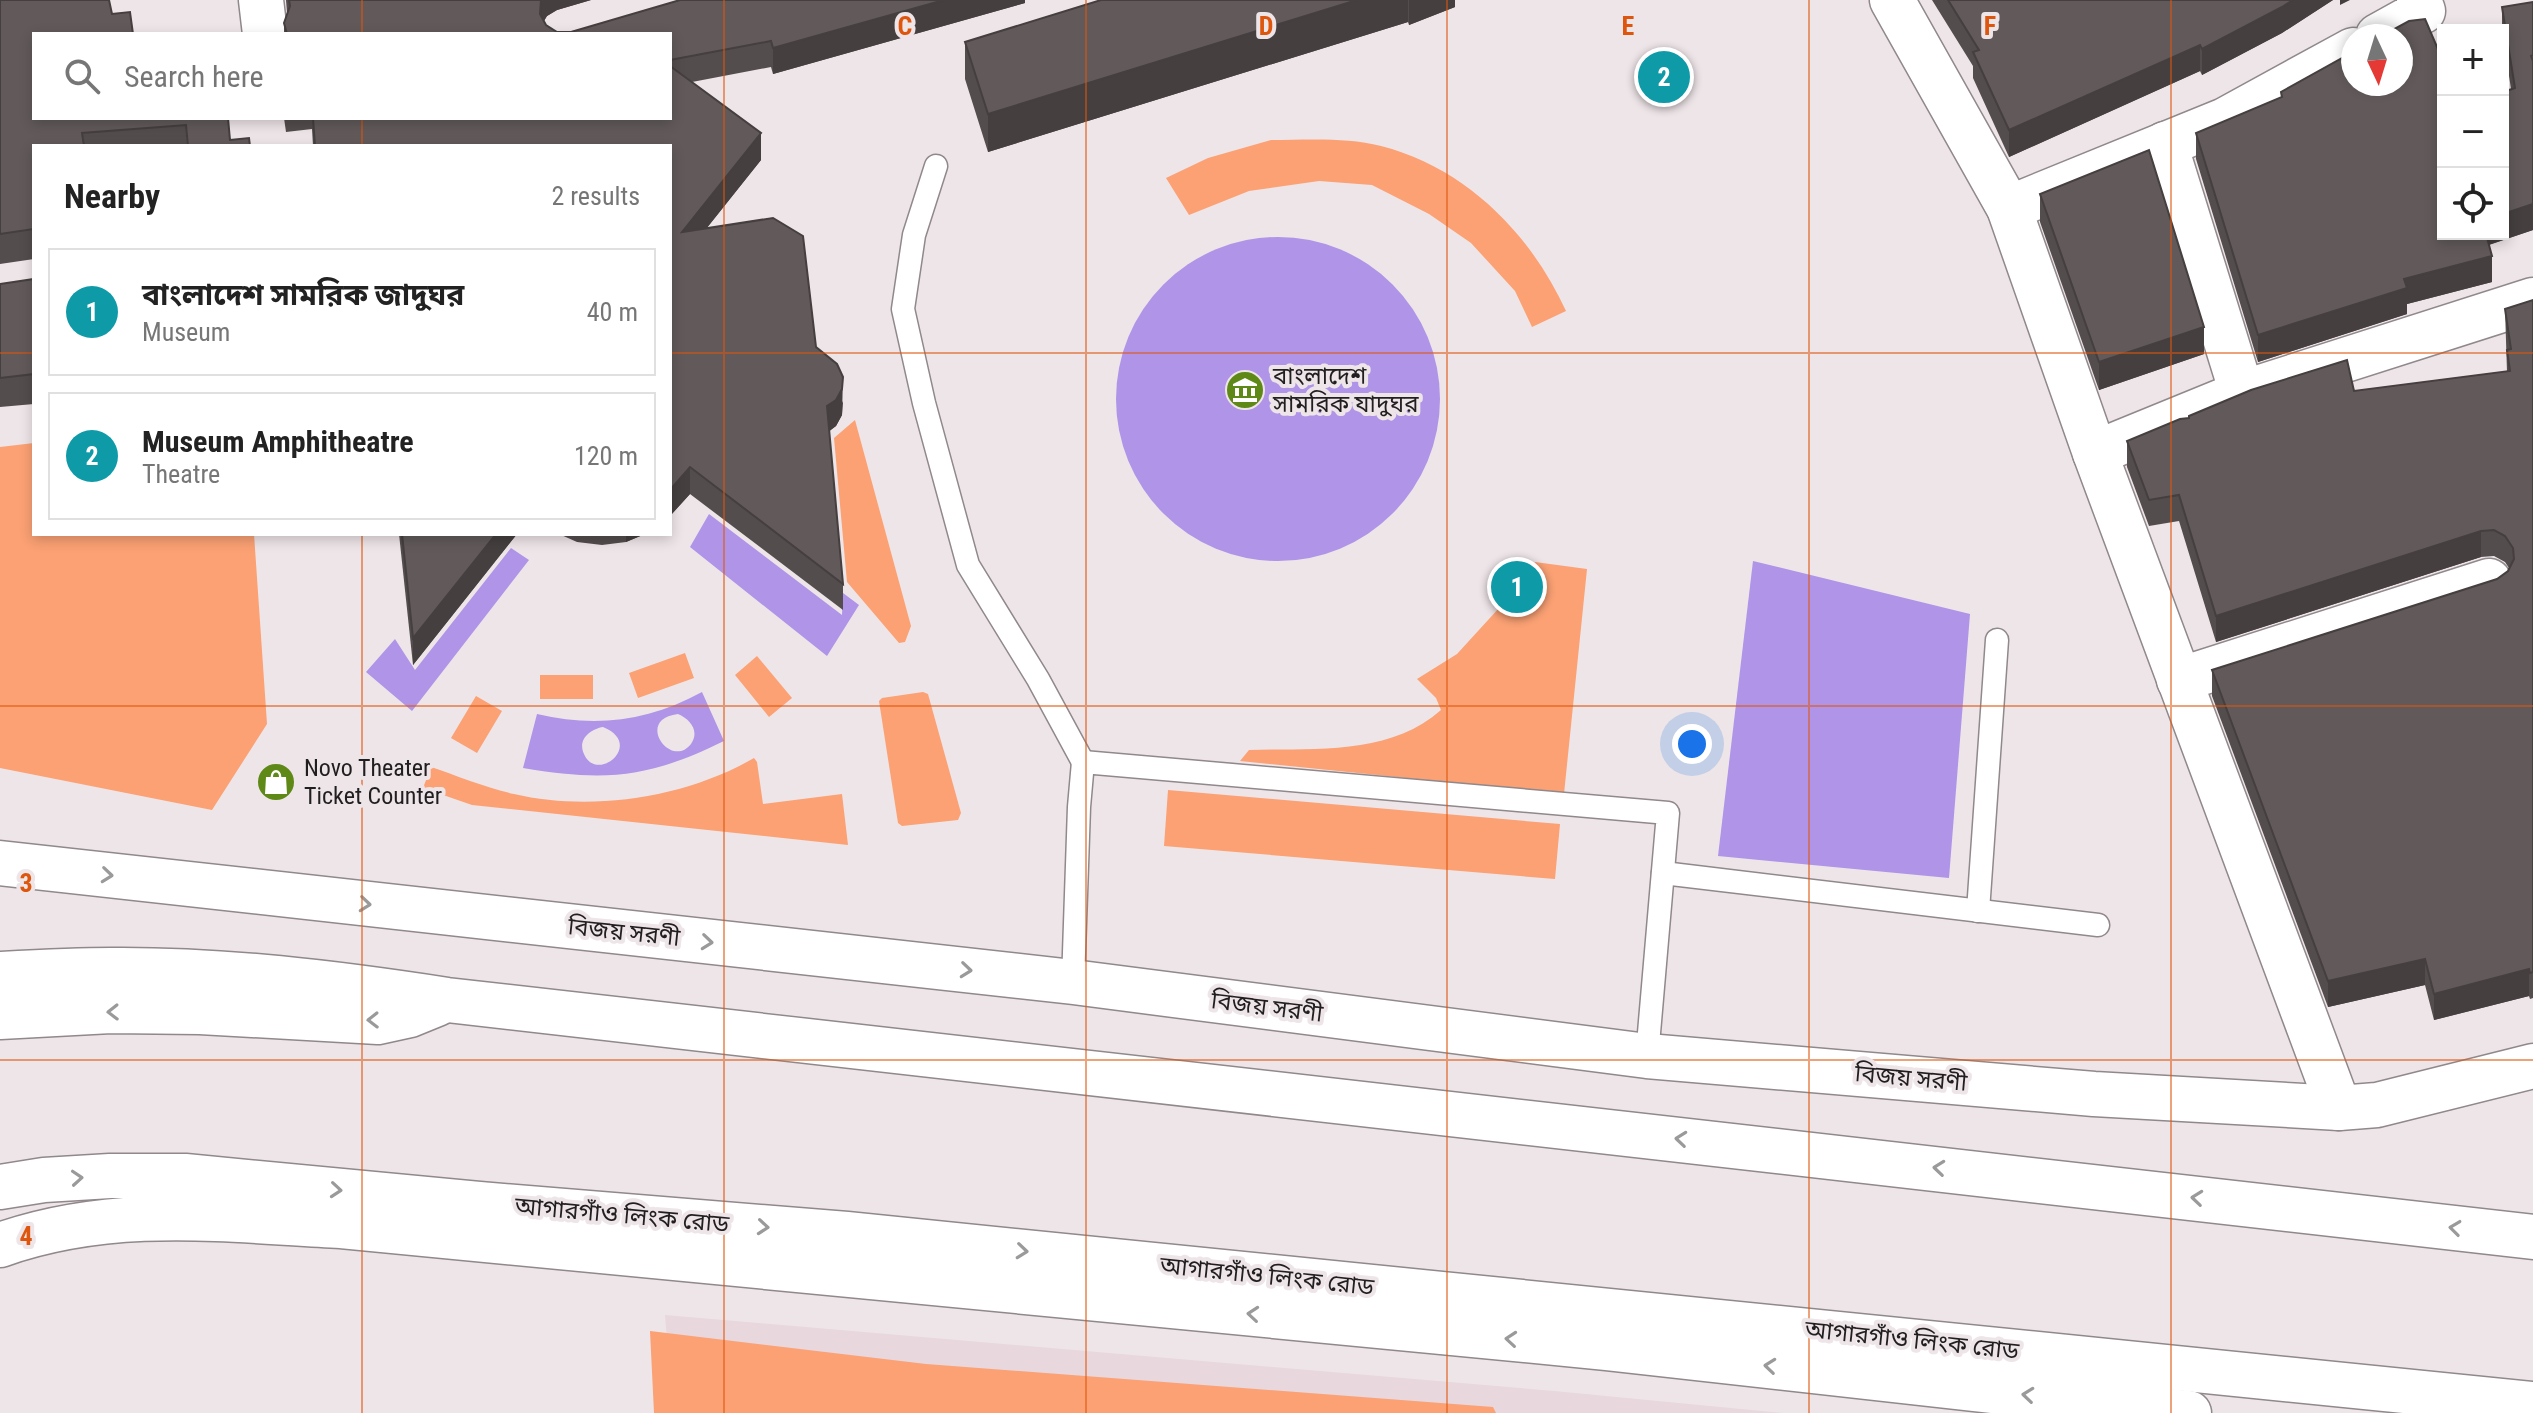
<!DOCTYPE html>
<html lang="en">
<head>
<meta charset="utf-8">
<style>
	:root { --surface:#fff; --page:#f2f2f2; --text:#222; --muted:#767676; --line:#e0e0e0; --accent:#0b8043 }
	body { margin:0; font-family:"Roboto Condensed","Noto Sans Bengali",sans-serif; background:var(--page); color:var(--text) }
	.controls { position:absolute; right:24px; top:24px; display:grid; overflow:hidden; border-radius:0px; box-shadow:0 4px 12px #0003 }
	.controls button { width:72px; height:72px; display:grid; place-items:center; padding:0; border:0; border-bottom:2px solid var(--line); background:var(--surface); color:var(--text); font:40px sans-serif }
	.compass { position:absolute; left:2341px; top:24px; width:72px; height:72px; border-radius:50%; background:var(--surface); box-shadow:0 4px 12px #0003; rotate:176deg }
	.you { position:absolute; left:1692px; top:744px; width:28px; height:28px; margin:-20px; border:6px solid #fff; border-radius:50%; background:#1a73e8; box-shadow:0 0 0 12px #1a73e833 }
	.badge { display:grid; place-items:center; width:52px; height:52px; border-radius:50%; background:var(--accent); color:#fff; font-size:26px; font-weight:700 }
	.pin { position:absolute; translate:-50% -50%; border:4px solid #fff; box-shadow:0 2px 8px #0006 }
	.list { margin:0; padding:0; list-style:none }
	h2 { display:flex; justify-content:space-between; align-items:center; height:104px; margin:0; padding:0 32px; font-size:34px }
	h2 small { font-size:26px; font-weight:400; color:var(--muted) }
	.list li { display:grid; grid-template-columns:52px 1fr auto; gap:24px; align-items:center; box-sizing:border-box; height:128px; margin:0 16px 16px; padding:0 16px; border:2px solid var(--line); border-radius:0px }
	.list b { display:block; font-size:30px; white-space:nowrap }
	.list p { margin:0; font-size:26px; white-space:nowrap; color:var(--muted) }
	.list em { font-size:26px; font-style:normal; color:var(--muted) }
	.icon { flex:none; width:44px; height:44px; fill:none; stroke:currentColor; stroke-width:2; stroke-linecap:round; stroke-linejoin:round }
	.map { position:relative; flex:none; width:2533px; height:1413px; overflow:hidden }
	.search { position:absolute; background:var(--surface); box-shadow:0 4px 12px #0003; left:32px; top:32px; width:640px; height:88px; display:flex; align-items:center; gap:20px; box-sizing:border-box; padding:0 28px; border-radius:0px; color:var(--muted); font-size:30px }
	.panel { position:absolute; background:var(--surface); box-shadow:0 4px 12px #0003; left:32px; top:144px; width:640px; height:392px; border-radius:0px }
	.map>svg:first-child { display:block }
	.built { fill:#e8d7dd }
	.green { fill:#fba174 }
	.water { fill:#af94e8; fill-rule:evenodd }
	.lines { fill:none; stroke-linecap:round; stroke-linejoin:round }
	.service-casing { stroke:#90888b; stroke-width:25 }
	.minor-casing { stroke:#90888b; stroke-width:47 }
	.secondary-casing { stroke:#90888b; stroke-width:47 }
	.primary-casing { stroke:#90888b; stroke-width:47 }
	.service { stroke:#fff; stroke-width:22 }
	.minor { stroke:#fff; stroke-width:44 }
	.secondary { stroke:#fff; stroke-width:44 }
	.primary { stroke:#fff; stroke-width:44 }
	.wall { fill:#544d4d }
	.shaded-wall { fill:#453f3f }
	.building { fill:#625a5a; stroke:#453f3f; stroke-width:2 }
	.oneway { stroke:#9b9a9a }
	.grid { fill:none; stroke:#de560d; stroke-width:2; stroke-opacity:0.55 }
	.labels { text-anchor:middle; stroke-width:8; stroke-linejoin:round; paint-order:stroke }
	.poi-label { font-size:24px; fill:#211e1f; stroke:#eee5e8; text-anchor:start }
	.street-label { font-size:24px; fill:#211e1f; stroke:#eee5e8 }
	.grid-label { font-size:26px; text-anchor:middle; font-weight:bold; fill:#de560d; stroke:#eee5e8; stroke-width:8; stroke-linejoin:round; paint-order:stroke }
</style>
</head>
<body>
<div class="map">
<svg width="2533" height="1413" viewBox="0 0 2533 1413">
	<rect width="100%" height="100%" fill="#eee5e8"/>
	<polygon class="built" points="665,1315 1554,1391 1783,1413 673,1413"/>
	<g class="green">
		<path d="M1271 140C1307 140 1346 137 1381 146 1466 168 1530 233 1566 311L1532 327 1515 291 1471 243 1429 214 1372 185 1319 181 1249 191 1189 215 1166 178 1208 158Z"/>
		<polygon points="855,420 911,626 905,642 899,643 847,582 834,438"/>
		<polygon points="34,443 34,534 254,534 267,724 212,810 0,768 0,447"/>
		<path d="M1535 562 1587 569 1564 794 1240 761 1249 750C1314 748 1389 756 1441 710L1436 698 1417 679 1457 654 1530 574Z"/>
		<polygon points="685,653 694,678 638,698 629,673"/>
		<polygon points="757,656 792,698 769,717 735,675"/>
		<rect x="540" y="675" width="53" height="24"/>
		<polygon points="923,692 928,694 961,813 958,820 902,826 898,823 879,701 882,698"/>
		<polygon points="476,696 502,711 477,753 451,738"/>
		<path d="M754 758 757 762 763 804 842 794 848 845 472 805 423 788 431 767C458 776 486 788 514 794 591 812 685 798 754 758Z"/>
		<polygon points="1168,790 1560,824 1555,879 1164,846"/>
		<polygon points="650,1331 926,1364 1493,1407 1496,1413 654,1413"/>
	</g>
	<g class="water">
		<circle cx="1278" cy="399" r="162"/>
		<polygon points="709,514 842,615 843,593 859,605 827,656 690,547"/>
		<polygon points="511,548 529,560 412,711 366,672 395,639 415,670"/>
		<polygon points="1753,561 1970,614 1949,878 1718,856"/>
		<path d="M702 692 724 741C649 778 606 782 523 768L537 714C596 728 649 721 702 692ZM678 714C690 719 700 731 691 744 671 770 634 719 678 714ZM603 727C645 744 597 784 584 754 577 739 591 729 603 727Z"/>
	</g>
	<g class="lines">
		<defs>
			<g id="service">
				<polyline points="936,166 914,235 903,309 924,403 968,565 1038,679 1083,762"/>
				<polyline points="1663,873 2098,925"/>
				<polyline points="1978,911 1997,640"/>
				<polyline points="1073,982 1079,807 1083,762 1668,813 1647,1056"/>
			</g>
			<g id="minor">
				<polyline points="261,0 265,34"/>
				<polyline points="1892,0 2009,208 2095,453 2339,1108"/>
				<polyline points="2378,36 2423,11 2419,0"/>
				<polyline points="2165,144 2242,393"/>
				<polyline points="2009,208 2225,120 2353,50"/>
				<polyline points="2095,453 2242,393 2533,300"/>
				<polyline points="2179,680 2489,581"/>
			</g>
			<g id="secondary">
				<polyline points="0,1187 44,1180 110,1176 185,1176 479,1204 847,1234 2533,1404"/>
				<path d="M0 1245C113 1205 223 1220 341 1226L1607 1348 2189 1413"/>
			</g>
			<g id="primary">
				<polyline points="0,863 1073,982 1647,1056 2094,1094 2339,1108 2377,1105 2533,1066"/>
				<path d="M0 974C37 972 74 970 111 970 223 969 336 983 447 1000L2533 1237"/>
				<polyline points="0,1017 111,1011 200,1012 378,1022 410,1015 437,1004"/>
			</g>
		</defs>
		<use href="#service" class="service-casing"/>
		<use href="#minor" class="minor-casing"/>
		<use href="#secondary" class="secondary-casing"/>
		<use href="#primary" class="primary-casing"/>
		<use href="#service" class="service"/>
		<use href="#minor" class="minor"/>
		<use href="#secondary" class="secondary"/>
		<use href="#primary" class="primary"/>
	</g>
	<g class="wall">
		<polygon points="0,0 34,34 228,118 230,140 250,146 34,146 34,259 0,264"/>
		<polygon points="286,0 591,0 557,10 547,16 544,21 546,25 557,32 1025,0 1025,3 773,74 771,67 692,82 761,160 706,229 816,347 843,403 842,415 836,426 829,431 843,584 843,610 690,494 670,516 670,146 313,146 312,129 286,132 284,118 670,118 670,34 284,34 284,23 287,13"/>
		<polygon points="1101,0 1455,0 1455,7 1409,25 1408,22 988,152 965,79 965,42"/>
		<polygon points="1932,0 2333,0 2282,33 2202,75 2200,71 2009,157 1973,78 1973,66"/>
		<polygon points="2533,2 2533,230 2489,245 2492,282 2407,304 2407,314 2258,362 2196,159 2196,133 2281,97 2281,92 2443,234 2511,89 2502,30 2502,7"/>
		<polygon points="2040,194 2204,354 2099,390 2040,222"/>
		<polygon points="34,279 34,404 0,407 0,284"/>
		<polygon points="2533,300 2533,998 2530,999 2529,996 2434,1020 2425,985 2328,1007 2212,696 2212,670 2497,579 2508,571 2509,568 2505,562 2494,556 2481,557 2216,642 2179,521 2149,526 2127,467 2127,441 2354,391 2507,372 2505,309"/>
		<polygon points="399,534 517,534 413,665"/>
		<polygon points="559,534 645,534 626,542 602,545 577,542"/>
	</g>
	<g class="shaded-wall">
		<polygon points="541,0 591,0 557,10 547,16 540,27"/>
		<polygon points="944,0 1025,0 1025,3 773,74 773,48"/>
		<polygon points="1357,0 1408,0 1408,22 988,152 988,114"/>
		<polygon points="1409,0 1455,0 1455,7 1409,25"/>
		<polygon points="2293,0 2333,0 2282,33 2202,75 2202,49"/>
		<polygon points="2340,0 2350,0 2340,5"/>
		<polygon points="2200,45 2200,71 2009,157 2009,130"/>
		<polygon points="761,133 761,160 682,259 682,232"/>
		<polygon points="2533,204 2533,230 2482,247 2482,234 2503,234 2503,214"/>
		<polygon points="2492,256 2492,282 2407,304 2407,314 2258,362 2258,335 2404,279"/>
		<polygon points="2204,327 2204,354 2099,390 2099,362"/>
		<polygon points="843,377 842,415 836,426 827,433 827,406"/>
		<polygon points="690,467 690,494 670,516 670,490"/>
		<polygon points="2481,531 2481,557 2216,642 2216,616"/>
		<polygon points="496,534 517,534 413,665 413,638"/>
		<polygon points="626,534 645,534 626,542"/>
		<polygon points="2425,959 2425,985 2328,1007 2328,981"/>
		<polygon points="2529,969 2529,996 2434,1020 2434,994"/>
	</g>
	<g class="building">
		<polygon points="0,0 109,0 112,14 130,12 133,34 34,34 34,118 228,118 230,140 249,138 250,146 188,146 186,125 82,133 84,146 34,146 34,229 0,234"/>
		<polygon points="289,0 541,0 540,14 546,25 557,32 571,32 680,0 944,0 773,48 771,41 670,60 670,34 287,34 284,23 290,6"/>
		<polygon points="1101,0 1357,0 988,114 965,42"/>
		<polygon points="1948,0 2293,0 2282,7 2202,49 2200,45 2009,130 1973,52 1979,50"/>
		<polygon points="2533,2 2533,55 2531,56 2533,61 2533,204 2503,214 2503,92 2515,88 2502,7"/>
		<polygon points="2425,19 2443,61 2443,234 2486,234 2492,256 2404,279 2407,288 2258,335 2196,133 2282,97 2281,92 2353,52 2353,84 2401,84 2401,36 2374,36 2375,34 2389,32 2409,21"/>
		<polygon points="670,66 761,133 682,232 773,218 803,236 816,347 837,364 843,377 842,389 836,400 827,406 843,584 690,467 670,490 670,146 315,146 313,118 670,118"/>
		<polygon points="2149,150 2204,327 2099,362 2040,194"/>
		<polygon points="34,279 34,374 0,378 0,284"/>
		<polygon points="2533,300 2533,972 2530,973 2529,969 2434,994 2425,959 2328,981 2212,670 2497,579 2508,571 2514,559 2513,548 2505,536 2494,530 2481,531 2216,616 2179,495 2149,500 2127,441 2180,419 2189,418 2189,416 2251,390 2347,360 2354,391 2510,371 2507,350 2511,349 2505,309"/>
		<polygon points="402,534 496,534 413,638"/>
	</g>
	<defs><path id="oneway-chevron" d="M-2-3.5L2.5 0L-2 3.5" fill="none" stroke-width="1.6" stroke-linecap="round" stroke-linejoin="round" transform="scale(2)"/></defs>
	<g class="oneway">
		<use href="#oneway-chevron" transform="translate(107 875) rotate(6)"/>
		<use href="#oneway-chevron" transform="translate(365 904) rotate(6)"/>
		<use href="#oneway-chevron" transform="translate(707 942) rotate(6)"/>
		<use href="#oneway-chevron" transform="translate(966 970) rotate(6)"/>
		<use href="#oneway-chevron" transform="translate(113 1012) rotate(179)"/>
		<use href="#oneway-chevron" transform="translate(373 1020) rotate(179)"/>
		<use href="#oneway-chevron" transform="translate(1681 1139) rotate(-174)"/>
		<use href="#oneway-chevron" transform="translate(1939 1168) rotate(-174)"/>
		<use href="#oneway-chevron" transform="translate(77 1178) rotate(-4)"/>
		<use href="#oneway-chevron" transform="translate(336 1190) rotate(5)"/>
		<use href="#oneway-chevron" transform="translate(2197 1198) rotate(-174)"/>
		<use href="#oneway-chevron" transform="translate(763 1227) rotate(5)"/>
		<use href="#oneway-chevron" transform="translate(2455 1228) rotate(-173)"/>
		<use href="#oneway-chevron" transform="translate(1022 1251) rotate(6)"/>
		<use href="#oneway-chevron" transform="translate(1253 1314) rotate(-175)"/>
		<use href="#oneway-chevron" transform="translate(1511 1339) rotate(-175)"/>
		<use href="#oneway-chevron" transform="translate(1770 1366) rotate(-174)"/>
		<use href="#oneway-chevron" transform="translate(2028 1395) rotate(-174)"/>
	</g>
	<path class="grid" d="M362 0V34M724 0V1413M1086 0V1413M1447 0V1413M1809 0V1413M2171 0V1413M362 118V146M0 353H34M670 353H2533M362 534V1413M0 706H2533M0 1060H2533"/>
	<defs>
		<symbol id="museum-disc" viewBox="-11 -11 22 22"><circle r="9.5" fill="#5f8917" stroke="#eee5e8"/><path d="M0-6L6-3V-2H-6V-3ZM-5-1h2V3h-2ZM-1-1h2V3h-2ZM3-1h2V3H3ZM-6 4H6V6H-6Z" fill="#fff"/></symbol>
		<symbol id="shop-disc" viewBox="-11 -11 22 22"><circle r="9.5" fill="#5f8917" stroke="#eee5e8"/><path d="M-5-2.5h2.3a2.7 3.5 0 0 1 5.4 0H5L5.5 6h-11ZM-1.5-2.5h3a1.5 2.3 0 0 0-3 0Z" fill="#fff"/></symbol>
	</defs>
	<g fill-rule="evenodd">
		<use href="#museum-disc" x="1223" y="368" width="44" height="44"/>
		<use href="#shop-disc" x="254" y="760" width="44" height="44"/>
	</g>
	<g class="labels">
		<g class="poi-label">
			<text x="1273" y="384">বাংলাদেশ<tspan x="1273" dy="28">সামরিক যাদুঘর</tspan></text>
			<text x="304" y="776">Novo Theater<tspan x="304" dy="28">Ticket Counter</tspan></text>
		</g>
		<g class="street-label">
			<text transform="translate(624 932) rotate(6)" y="8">বিজয় সরণী</text>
			<text transform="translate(1267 1007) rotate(7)" y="8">বিজয় সরণী</text>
			<text transform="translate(1911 1078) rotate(5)" y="8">বিজয় সরণী</text>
			<text transform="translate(622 1215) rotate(5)" y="8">আগারগাঁও লিংক রোড</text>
			<text transform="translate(1267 1276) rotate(6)" y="8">আগারগাঁও লিংক রোড</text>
			<text transform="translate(1912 1340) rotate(6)" y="8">আগারগাঁও লিংক রোড</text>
		</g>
	</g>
	<g class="grid-label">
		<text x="905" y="35">C</text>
		<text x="1266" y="35">D</text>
		<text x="1628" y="35">E</text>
		<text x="1990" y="35">F</text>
		<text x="26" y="892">3</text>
		<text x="26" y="1245">4</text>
	</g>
</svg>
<div class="controls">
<button>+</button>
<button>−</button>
<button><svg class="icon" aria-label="locate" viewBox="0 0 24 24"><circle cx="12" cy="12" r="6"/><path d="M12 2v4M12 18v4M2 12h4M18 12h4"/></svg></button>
</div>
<svg class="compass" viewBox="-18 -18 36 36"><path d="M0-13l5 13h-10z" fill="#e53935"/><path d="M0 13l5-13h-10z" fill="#767676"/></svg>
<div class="you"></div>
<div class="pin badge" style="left:1517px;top:587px;background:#0f9aa8">1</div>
<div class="pin badge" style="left:1664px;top:77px;background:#0f9aa8">2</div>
<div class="search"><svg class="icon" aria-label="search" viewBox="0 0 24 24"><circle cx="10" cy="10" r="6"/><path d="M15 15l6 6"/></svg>Search here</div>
<section class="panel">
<h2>Nearby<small>2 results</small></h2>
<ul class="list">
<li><span class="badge" style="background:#0f9aa8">1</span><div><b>বাংলাদেশ সামরিক জাদুঘর</b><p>Museum</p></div><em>40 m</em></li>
<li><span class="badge" style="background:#0f9aa8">2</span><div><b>Museum Amphitheatre</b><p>Theatre</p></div><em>120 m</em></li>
</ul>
</section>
</div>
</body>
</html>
